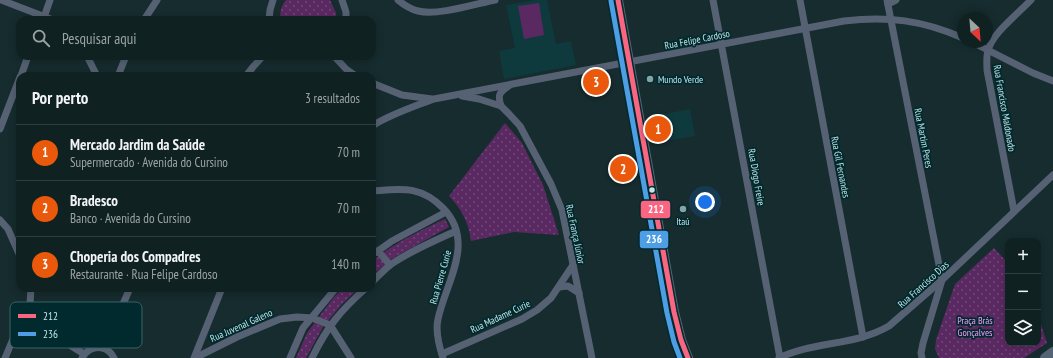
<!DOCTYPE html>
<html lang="pt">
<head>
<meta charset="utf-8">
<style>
	:root { --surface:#102122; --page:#1e2e2f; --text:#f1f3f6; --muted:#9ca3a5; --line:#303e40; --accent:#ea580c }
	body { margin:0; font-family:"PT Sans Narrow",sans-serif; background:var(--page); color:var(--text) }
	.controls { position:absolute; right:12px; bottom:12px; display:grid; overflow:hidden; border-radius:8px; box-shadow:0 2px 10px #0003 }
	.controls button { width:36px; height:36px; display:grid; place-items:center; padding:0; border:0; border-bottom:1px solid var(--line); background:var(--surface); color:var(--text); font:20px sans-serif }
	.compass { position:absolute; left:957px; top:12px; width:36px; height:36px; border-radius:50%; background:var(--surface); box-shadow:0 2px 10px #0003; rotate:154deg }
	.you { position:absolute; left:705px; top:202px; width:14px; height:14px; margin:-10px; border:3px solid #fff; border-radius:50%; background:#1a73e8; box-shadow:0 0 0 6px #1a73e833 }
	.badge { display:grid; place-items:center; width:26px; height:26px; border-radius:50%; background:var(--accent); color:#fff; font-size:13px; font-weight:700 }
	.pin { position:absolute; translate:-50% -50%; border:2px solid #fff; box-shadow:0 1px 4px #0006 }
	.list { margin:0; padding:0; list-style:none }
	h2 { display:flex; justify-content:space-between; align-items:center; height:52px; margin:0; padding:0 16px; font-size:17px }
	h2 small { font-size:13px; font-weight:400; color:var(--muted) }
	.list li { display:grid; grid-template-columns:26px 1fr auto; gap:12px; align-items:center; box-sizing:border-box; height:56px; padding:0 16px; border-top:1px solid var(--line) }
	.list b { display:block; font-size:15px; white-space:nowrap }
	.list p { margin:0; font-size:13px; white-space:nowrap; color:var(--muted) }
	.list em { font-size:13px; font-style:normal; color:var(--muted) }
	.icon { flex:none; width:22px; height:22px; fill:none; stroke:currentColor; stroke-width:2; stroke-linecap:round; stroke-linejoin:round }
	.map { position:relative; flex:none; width:1053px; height:358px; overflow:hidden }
	.search { position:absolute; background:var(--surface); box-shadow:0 2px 10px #0003; left:16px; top:16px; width:360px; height:44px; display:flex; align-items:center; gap:10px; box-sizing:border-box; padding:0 14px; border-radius:12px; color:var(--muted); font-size:15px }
	.panel { position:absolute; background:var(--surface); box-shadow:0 2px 10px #0003; left:16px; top:72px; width:360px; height:220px; border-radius:12px }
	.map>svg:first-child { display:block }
	.built { fill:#0e3a3e }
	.grass { fill:#5b2962 }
	.park { fill:url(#park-dots) }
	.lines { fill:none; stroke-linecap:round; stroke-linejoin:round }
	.street { stroke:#566273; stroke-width:7 }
	.secondary { stroke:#556475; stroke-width:10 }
	.bus-1-casing { stroke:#012a2e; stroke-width:8 }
	.bus-2-casing { stroke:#012a2e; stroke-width:8 }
	.bus-1 { stroke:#fa6682; stroke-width:5 }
	.bus-2 { stroke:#4d9ee5; stroke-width:5 }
	.poi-dot { fill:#85a4a7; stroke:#012a2e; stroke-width:1.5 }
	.bus-dot { fill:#c1e4e8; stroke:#012a2e; stroke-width:1.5 }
	.labels { text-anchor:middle; stroke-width:3.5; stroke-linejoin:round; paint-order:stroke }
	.street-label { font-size:10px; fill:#c1e4e8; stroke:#012a2e }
	.poi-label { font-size:10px; fill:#c1e4e8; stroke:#012a2e; text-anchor:start }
	.park-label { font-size:10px; fill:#f59dfa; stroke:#012a2e }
	.key { fill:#012a2e; stroke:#3b6266; stroke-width:1 }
	.key-label { font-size:11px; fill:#c1e4e8 }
	.line-badge { stroke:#012a2e; stroke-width:1.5 }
	.badge-label { font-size:11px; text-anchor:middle; font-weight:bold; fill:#fff }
</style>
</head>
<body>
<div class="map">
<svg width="1053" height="358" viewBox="0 0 1053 358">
	<defs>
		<pattern id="park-dots" width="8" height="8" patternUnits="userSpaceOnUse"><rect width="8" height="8" fill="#5b2962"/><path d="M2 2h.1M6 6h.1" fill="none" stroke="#714878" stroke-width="1.8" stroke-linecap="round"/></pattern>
	</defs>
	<rect width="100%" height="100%" fill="#162c2e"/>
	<g class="built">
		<polygon points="535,0 547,0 556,44 571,41 576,65 504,79 499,51 515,48 506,5"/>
		<polygon points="690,109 695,136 661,142 655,116"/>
	</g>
	<polygon class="grass" points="539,3 544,35 524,39 518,6"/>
	<g class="park">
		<path d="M286 0H330L336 13V20H280C280 12 281 6 286 0Z"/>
		<path d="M505 123 522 143 543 185 559 235 514 232 471 241C469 223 461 208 449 196Z"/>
		<path d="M445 219 449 227 393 258 372 275V262C393 243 420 231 445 219Z"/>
		<polygon points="994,248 1008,263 1008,343 1038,343 1038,315 1047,343 1024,358 939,358 935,349 936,340 955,284"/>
		<polygon points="343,288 359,288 341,305 323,327 306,358 296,358 307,333 334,297"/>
	</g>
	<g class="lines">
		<g class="street">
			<polyline points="1,0 53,20"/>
			<polyline points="342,0 346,12 346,20"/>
			<path d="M398 0C404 5 410 9 418 11 437 16 475 4 495 0"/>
			<polyline points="713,0 780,358"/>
			<polyline points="800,0 863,337"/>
			<polyline points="887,0 942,280 923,343 921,353 922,358"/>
			<polyline points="888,4 896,0"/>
			<polyline points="43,20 50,0"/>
			<polyline points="144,20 157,0"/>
			<polyline points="269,20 270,10 273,0"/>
			<polyline points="972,42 1033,73 1053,81"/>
			<polyline points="87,56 97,76"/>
			<polyline points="304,56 311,56"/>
			<polyline points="334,56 346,69 356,76"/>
			<polyline points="21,76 28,56"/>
			<polyline points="118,76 126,56"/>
			<polyline points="246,76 253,67 263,56"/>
			<polyline points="372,83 402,95 432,99"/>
			<polyline points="462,96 479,99 501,106 510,115 520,126 551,184 562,210 592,358"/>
			<path d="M501 106C497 94 500 92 510 85"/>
			<path d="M372 126C391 114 413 107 434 99L844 21C888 16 922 20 963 38"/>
			<polyline points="0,129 20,77"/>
			<path d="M372 191C401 189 420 185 443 208 476 242 446 282 438 319 435 332 439 346 443 358"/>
			<path d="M1014 211 987 70C987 64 986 57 988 51 991 34 1019 13 1031 0"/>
			<polyline points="0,220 8,229 20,256"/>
			<polyline points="378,251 390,265"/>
			<polyline points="372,255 392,241 446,212"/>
			<path d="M372 282C378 276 384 270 390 265 410 251 434 241 456 231"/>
			<polyline points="559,287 568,286 579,293"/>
			<path d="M30 304C38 312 43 322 51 330 61 341 73 347 84 354"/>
			<polyline points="104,348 130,288"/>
			<polyline points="442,354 522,319 537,310 551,298 573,265"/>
			<polyline points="5,358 21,320 30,304 31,288"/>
			<path d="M82 358C90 344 107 344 114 358"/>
			<polyline points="194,358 222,288"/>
			<polyline points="195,358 237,337 280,319 297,317 312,318 330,325 351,358"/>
			<polyline points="290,358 303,328 336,288"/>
			<path d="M312 358C327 327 340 311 366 288"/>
			<path d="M779 358C813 341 855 346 889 326L942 280 1053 175"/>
		</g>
		<g class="secondary">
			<polyline points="618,0 674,312 681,340 688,358"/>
			<polyline points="1045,358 1053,352"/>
		</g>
		<defs>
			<polyline id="bus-1" points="618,0 674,312 681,340 688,358"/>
			<polyline id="bus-2" points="611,1 667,313 674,342 680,358"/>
		</defs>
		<use href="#bus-1" class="bus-1-casing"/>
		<use href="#bus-2" class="bus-2-casing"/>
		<use href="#bus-1" class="bus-1"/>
		<use href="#bus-2" class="bus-2"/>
	</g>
	<g class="poi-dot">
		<circle cx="650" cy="79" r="4"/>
		<circle cx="683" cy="209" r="4"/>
	</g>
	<circle class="bus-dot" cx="652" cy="190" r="3.5"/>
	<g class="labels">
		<g class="street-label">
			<text transform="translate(697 39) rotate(-11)" y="4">Rua Felipe Cardoso</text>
			<text transform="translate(1005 108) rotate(80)" y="4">Rua Francisco Maldonado</text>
			<text transform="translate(924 138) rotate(79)" y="4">Rua Martim Peres</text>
			<text transform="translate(841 167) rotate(79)" y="4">Rua Gil Fernandes</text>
			<text transform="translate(757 177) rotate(80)" y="4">Rua Diogo Freire</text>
			<text transform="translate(576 234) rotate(78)" y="4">Rua França Júnior</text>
			<text transform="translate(440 277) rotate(-74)" y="4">Rua Pierre Curie</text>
			<text transform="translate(923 284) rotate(-42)" y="4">Rua Francisco Dias</text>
			<text transform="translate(500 316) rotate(-25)" y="4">Rua Madame Curie</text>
			<text transform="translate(241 325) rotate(-24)" y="4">Rua Juvenal Galeno</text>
		</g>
		<g class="poi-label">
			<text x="658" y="83">Mundo Verde</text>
			<text x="683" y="225" text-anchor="middle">Itaú</text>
		</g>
		<g class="park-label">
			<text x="975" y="324">Praça Brás<tspan x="975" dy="12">Gonçalves</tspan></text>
		</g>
	</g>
	<rect x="10" y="302" width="132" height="46" rx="6" class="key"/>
	<rect x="18" y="314" width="18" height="4" fill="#fa6682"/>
	<rect x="18" y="332" width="18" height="4" fill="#4d9ee5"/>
	<g class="key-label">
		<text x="43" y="320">212</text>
		<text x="43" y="338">236</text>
	</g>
	<g class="line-badge">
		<rect x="640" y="200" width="31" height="19" rx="4" fill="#fa6682"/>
		<rect x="639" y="230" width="30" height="19" rx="4" fill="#4d9ee5"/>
	</g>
	<g class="badge-label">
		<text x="656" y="213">212</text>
		<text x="654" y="243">236</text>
	</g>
</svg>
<div class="controls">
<button>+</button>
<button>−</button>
<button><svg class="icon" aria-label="layers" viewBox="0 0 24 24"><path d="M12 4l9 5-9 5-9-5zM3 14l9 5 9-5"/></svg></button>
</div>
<svg class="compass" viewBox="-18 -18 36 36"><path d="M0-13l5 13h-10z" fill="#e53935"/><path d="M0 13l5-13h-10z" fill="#9ca3a5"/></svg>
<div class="you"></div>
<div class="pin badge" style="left:658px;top:129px">1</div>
<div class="pin badge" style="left:623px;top:169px">2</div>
<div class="pin badge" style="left:596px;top:82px">3</div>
<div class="search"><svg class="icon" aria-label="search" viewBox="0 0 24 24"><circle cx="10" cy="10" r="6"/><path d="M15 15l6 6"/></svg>Pesquisar aqui</div>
<section class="panel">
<h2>Por perto<small>3 resultados</small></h2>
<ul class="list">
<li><span class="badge">1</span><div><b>Mercado Jardim da Saúde</b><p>Supermercado · Avenida do Cursino</p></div><em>70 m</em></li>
<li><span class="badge">2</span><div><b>Bradesco</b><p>Banco · Avenida do Cursino</p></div><em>70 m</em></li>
<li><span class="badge">3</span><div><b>Choperia dos Compadres</b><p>Restaurante · Rua Felipe Cardoso</p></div><em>140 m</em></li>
</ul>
</section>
</div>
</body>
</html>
